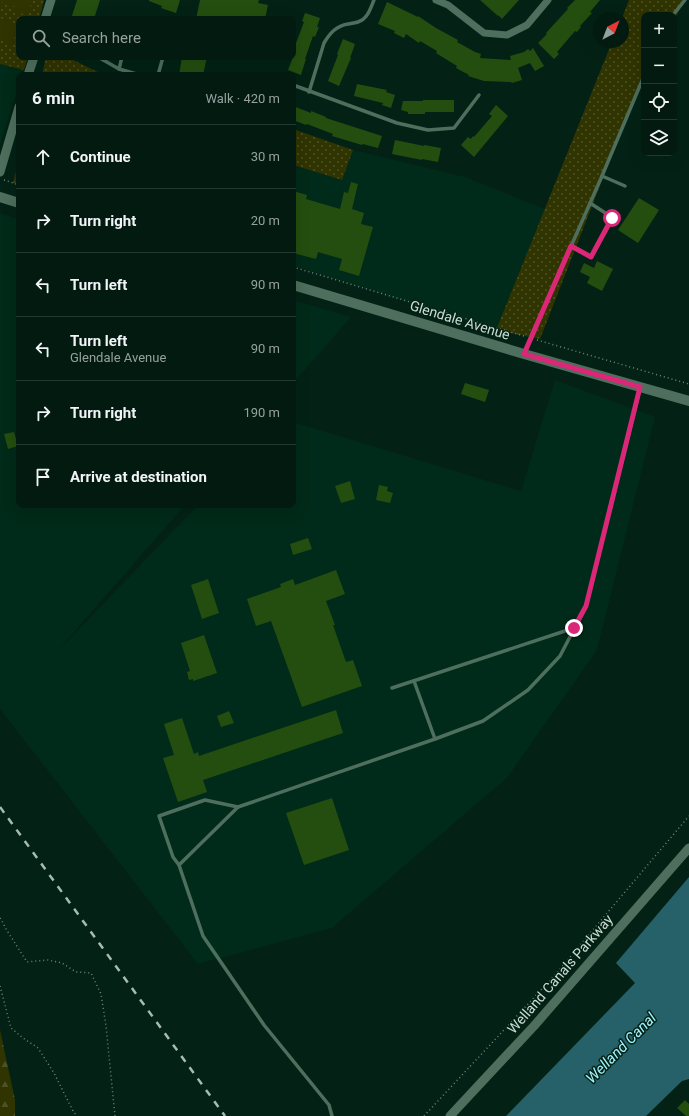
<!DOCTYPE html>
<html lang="en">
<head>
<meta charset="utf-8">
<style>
	:root { --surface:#021a10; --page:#0c2319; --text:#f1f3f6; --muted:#96a19f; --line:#233830 }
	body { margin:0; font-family:Roboto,sans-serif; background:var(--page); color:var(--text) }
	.controls { position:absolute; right:12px; top:12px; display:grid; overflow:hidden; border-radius:8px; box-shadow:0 4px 16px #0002 }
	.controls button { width:36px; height:36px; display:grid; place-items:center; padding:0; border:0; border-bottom:1px solid var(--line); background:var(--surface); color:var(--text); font:20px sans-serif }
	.compass { position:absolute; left:593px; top:12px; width:36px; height:36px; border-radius:50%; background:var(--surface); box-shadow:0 4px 16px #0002; rotate:42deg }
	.stop { position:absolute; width:12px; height:12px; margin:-9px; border:3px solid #db2777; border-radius:50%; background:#fff }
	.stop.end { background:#db2777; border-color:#fff; box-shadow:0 1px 4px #0008 }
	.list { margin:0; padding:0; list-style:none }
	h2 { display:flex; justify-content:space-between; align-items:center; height:52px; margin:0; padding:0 16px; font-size:17px }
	h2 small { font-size:13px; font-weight:400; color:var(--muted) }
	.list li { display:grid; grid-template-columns:26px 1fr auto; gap:12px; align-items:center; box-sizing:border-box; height:64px; padding:0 16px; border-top:1px solid var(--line) }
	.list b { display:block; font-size:15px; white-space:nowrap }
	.list p { margin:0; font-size:13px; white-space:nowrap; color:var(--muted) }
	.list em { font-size:13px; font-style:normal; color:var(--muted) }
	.icon { flex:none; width:22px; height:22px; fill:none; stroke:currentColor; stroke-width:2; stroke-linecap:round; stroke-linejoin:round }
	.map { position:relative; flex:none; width:689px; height:1116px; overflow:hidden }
	.search { position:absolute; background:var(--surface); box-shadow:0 4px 16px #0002; left:16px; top:16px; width:280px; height:44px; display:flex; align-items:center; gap:10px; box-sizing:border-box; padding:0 14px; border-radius:8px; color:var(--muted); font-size:15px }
	.panel { position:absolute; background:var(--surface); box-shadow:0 4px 16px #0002; left:16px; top:72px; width:280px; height:436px; border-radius:8px }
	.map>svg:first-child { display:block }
	.built { fill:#002a19 }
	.grass { fill:url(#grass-dots) }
	.forest { fill:url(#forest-firs) }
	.garden { fill:#303401 }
	.water { fill:#266069 }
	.building { fill:#244e0f }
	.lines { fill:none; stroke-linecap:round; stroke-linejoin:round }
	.path { stroke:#6e867b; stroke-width:1.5; stroke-dasharray:1 3; stroke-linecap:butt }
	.service { stroke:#4e6f5d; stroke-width:3.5 }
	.minor { stroke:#4e6f5d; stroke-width:7 }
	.tertiary { stroke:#4e6f5d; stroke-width:9 }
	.secondary { stroke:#4e6f5d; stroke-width:10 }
	.rail { stroke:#a7bbb0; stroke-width:2.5; stroke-dasharray:7 7; stroke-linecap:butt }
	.route { stroke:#db2777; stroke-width:5 }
	.labels { text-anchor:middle; stroke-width:3; stroke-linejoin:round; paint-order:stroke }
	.street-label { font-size:14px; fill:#cbddd3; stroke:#032215 }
	.water-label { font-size:15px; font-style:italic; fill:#a2f2ff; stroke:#032215 }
</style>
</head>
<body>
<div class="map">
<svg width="689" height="1116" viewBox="0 0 689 1116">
	<defs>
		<pattern id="grass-dots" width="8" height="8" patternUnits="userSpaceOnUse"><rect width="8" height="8" fill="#303401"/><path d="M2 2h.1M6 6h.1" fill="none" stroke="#4d5125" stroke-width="1.8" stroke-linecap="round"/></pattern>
		<pattern id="forest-firs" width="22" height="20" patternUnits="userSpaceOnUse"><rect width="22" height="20" fill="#303401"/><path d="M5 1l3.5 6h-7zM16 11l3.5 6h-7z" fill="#4d5125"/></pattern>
	</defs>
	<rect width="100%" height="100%" fill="#032215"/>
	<g class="built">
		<polygon points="0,64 24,70 22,75 19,75 19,85 0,144"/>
		<polygon points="353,150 465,177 545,209 496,330 293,266 293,165 342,180"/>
		<polygon points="0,213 19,219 19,505 185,505 55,654 198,505 293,505 293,422 521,491 555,380 655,417 597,650 507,778 332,928 198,964 0,709"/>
		<polygon points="293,300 351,317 293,383"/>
	</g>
	<g class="grass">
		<polygon points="0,0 44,0 39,19 19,19 19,57 28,57 24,70 0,64"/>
		<polygon points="629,0 686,0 674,19 674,15 644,15 644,73 540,339 496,330 612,42 623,42 623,18 622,18"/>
		<polygon points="46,57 67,57 104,75 42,75"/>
		<polygon points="293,129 353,150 342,180 293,165"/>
		<polygon points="19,160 19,185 13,183"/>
	</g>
	<polygon class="forest" points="0,1030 15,1100 15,1116 0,1116"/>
	<g class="garden">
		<polygon points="0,0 29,0 29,3 31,4 28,12 23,14 16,11 14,6 0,2"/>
		<polygon points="0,18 19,25 12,44 0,39"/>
	</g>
	<polygon class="water" points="689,877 689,1079 682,1081 646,1116 506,1116 635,983 616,963"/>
	<g class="building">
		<polygon points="77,0 100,0 94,19 71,19"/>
		<polygon points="149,0 180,0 176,13 161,8 162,6 149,1"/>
		<polygon points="200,0 259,0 258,3 268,5 265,19 234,19 219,16 218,19 196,19"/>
		<polygon points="480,0 519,0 502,19 498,15 498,16"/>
		<polygon points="575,0 600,0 590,12 592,13 580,26 581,27 577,32 575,31 557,52 559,54 554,59 538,43 547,34 546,33 568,9 567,8"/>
		<polygon points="387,2 418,17 418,16 436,28 458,40 457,42 475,52 481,54 480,58 511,60 510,56 524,52 528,49 530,51 533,48 544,66 535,71 530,63 518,68 522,80 512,83 511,82 484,81 468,76 469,75 456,68 457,66 436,53 437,51 420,41 419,43 406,34 404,38 394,33 395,31 378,24"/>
		<polygon points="305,13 320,18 317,27 319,27 315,37 313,36 305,59 306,59 301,75 288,70 293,57 293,51 304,22 302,21"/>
		<polygon points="343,39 355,44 350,58 351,58 339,86 328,81 338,55 337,54"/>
		<polygon points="182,57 207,57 203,75 179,75"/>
		<polygon points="357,84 387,90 386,92 395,95 391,108 382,105 383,103 354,96"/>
		<polygon points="423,100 454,100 454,112 425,112 425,114 408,114 408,112 401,110 403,101 423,101"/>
		<polygon points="496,105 508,116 474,157 461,145 468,137 471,139 473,136 474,137 492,116 489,114"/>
		<polygon points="293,106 311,113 311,111 326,117 326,118 382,136 378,148 363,144 362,145 332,136 333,134 307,124 306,125 293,120"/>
		<polygon points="395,140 424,146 424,145 441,148 438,162 422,159 422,160 392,154"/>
		<polygon points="351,182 358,184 352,209 364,213 361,224 373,227 359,276 339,270 342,259 318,252 316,259 293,253 293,191 307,195 306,199 340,209 344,192 348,193"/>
		<polygon points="639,198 659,210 638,243 618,230"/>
		<polygon points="597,261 613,269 602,291 587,283 590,277 580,272 584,263 594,268"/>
		<polygon points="465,383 489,390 485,402 461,394"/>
		<polygon points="14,432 18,446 8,449 4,434"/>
		<polygon points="350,481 355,499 341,503 335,486"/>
		<polygon points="379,485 388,487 387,491 393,493 390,503 376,500"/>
		<polygon points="308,538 312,549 293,555 290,544"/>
		<polygon points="336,570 345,594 326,601 335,625 333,625 346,662 353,660 362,686 302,707 271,621 256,626 247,599 281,587 280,584 293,579 295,585"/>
		<polygon points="208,579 219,613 202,619 191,585"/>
		<polygon points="204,635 217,673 193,681 193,679 189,680 187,672 190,671 181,643"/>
		<polygon points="336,710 343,733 203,780 207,792 178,802 163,758 174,755 164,724 182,718 194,754 198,752 199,756"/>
		<polygon points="229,711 234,723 221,727 217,716"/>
		<polygon points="332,798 349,850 304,865 286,813"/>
		<polygon points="685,1100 689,1104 689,1116 686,1116 677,1108"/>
	</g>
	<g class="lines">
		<g class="path">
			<polyline points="4,180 19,185"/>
			<polyline points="293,267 524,336"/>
			<polyline points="537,340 689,384"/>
			<polyline points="0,918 2,921 6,929 27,962 48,960 62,963 76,972 91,973 101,994 106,1026 115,1116"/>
			<polyline points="0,986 11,1028 23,1038 38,1048 54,1073 73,1111 77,1116"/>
			<polyline points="424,1116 555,975 689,816"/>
		</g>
		<g class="service">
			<polyline points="673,15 685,0"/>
			<polyline points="98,57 119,69 140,75"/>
			<polyline points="119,69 122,57"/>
			<polyline points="158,75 163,57"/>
			<polyline points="293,85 397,123 428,130 454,128 479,95"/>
			<path d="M309 92 324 43C330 33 336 26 348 24 352 23 357 23 360 21 368 18 371 7 374 0"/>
			<polyline points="602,176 625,186"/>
			<polyline points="571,246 591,257 613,218 590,203"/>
			<polyline points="524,353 602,176 644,76"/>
			<polyline points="414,681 435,739"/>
			<polyline points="392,688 574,628"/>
			<polyline points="179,865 173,857 159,816 205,800 238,807"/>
			<polyline points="332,1116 329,1105 264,1025 203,936 179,865 238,807 435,739 483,721 528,690 560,656 586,606 640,389"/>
		</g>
		<polyline class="minor" points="436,0 448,5 484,33 507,35 527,25 548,0"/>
		<g class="tertiary">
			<polyline points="45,19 51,0"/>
			<polyline points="28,75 34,57"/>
			<polyline points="0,172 19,107"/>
			<polyline points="450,1116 534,1026 689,848"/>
		</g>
		<g class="secondary">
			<polyline points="0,197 19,203"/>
			<polyline points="293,285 524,354 689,401"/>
		</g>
		<polyline class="rail" points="0,807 225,1116"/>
	</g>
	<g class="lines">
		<polyline class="route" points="574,628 586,606 640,387 524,354 571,246 591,257 612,218"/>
	</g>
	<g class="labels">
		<g class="street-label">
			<text transform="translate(460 320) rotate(17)" y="5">Glendale Avenue</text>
			<text transform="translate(560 974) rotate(-49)" y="5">Welland Canals Parkway</text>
		</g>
		<g class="water-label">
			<text transform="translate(621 1048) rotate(-45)" y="5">Welland Canal</text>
		</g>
	</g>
</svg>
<div class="controls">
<button>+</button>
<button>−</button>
<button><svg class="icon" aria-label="locate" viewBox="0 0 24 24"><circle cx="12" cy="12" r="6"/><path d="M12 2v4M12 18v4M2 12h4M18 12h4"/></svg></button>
<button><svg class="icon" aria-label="layers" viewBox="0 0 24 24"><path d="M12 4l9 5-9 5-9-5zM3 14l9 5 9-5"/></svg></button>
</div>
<svg class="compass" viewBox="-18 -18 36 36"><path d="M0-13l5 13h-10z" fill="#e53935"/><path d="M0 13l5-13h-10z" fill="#96a19f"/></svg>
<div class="stop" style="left:612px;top:218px"></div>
<div class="stop end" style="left:574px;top:628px"></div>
<div class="search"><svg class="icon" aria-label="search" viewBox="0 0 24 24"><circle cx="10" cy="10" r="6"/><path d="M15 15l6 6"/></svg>Search here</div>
<section class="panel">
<h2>6 min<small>Walk · 420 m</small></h2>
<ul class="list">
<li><svg class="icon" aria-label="ahead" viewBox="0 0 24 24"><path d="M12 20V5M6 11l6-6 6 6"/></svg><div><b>Continue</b></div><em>30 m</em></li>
<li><svg class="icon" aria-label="right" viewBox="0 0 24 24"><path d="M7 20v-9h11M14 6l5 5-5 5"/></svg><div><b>Turn right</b></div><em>20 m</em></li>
<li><svg class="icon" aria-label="left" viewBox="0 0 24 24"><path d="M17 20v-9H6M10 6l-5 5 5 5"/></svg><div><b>Turn left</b></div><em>90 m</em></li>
<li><svg class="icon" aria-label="left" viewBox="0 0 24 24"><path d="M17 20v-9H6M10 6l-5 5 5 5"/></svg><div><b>Turn left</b><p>Glendale Avenue</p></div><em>90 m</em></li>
<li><svg class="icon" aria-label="right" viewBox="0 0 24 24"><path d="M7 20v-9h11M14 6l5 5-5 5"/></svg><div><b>Turn right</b></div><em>190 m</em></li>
<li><svg class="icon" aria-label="arrive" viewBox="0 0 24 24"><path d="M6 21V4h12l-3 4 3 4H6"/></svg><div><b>Arrive at destination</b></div></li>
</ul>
</section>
</div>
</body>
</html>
